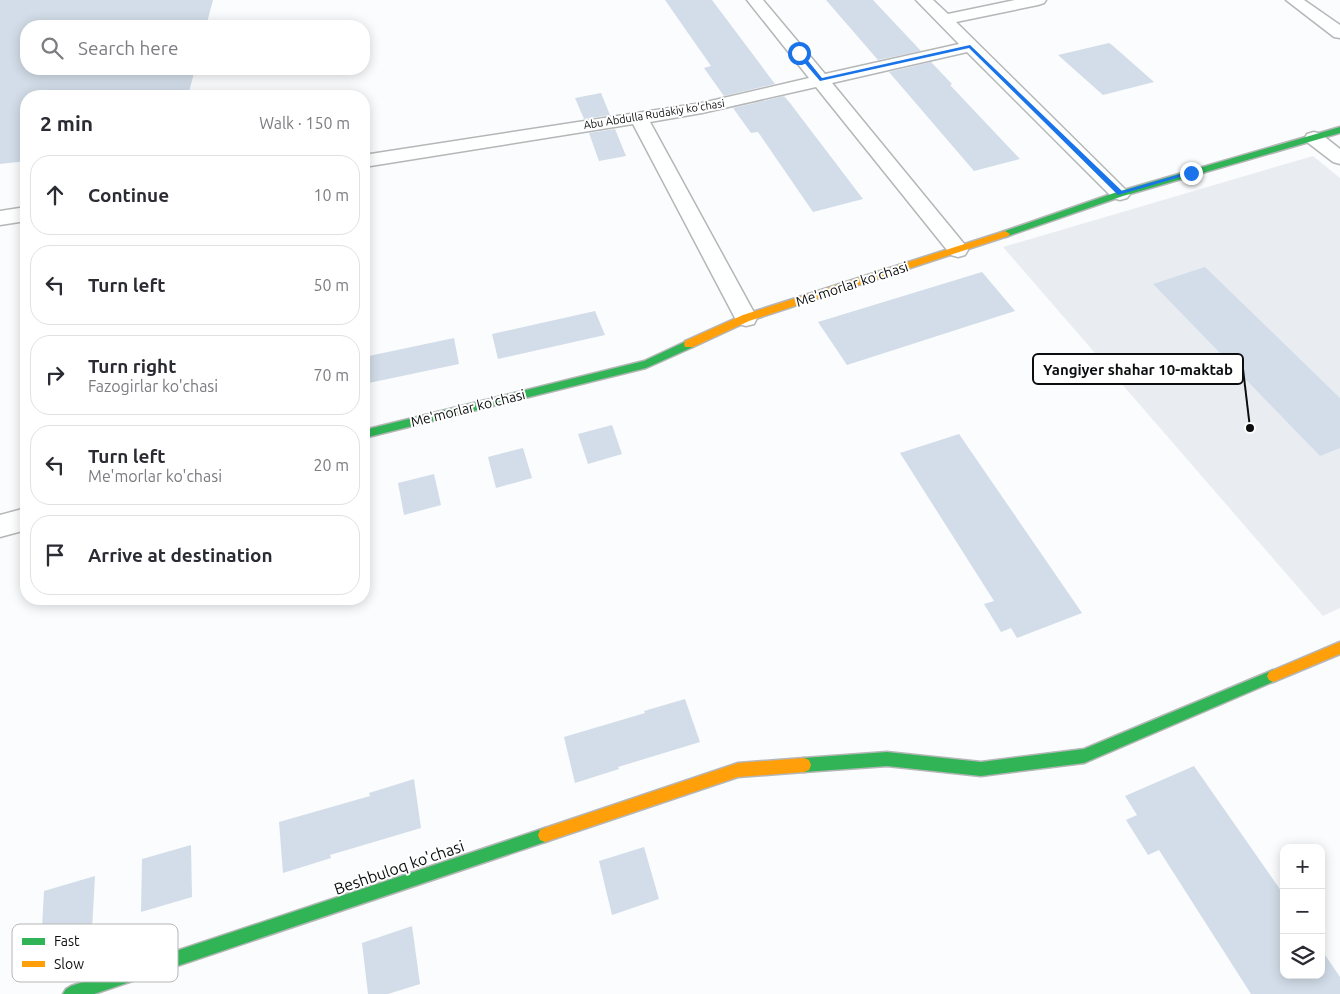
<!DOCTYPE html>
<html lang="en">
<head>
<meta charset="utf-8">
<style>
	:root { --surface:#fff; --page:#f7f7f7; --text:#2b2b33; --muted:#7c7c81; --line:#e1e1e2 }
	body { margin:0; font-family:Ubuntu,sans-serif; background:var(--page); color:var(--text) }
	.controls { position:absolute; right:15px; bottom:15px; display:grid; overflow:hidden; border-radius:10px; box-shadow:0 2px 12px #0003 }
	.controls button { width:45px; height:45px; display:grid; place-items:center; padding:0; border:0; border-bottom:1px solid var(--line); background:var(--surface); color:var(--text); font:25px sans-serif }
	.stop { position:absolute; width:15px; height:15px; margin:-11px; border:4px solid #1a73e8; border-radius:50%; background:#fff }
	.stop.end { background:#1a73e8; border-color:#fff; box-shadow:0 1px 5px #0008 }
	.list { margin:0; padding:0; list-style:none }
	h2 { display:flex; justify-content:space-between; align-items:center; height:65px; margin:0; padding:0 20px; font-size:21px }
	h2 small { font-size:16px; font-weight:400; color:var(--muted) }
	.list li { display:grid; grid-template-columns:32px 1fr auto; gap:15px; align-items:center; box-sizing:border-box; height:80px; margin:0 10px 10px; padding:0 10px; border:1px solid var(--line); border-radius:20px }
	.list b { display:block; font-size:19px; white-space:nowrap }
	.list p { margin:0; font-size:16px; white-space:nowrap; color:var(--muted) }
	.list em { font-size:16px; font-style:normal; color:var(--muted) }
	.icon { flex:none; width:28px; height:28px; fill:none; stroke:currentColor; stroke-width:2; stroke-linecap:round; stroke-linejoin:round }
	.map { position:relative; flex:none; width:1340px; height:994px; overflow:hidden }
	.search { position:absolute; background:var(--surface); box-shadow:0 2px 12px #0003; left:20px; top:20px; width:350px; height:55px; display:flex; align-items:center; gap:12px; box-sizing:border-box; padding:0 18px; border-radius:20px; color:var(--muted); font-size:19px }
	.panel { position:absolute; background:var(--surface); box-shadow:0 2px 12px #0003; left:20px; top:90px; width:350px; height:515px; border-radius:20px }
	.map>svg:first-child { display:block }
	.built { fill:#e9edf2 }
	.building { fill:#d2dde9 }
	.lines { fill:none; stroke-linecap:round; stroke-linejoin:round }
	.street-casing { stroke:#b5b6b7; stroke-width:3 }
	.fast-casing { stroke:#b5b6b7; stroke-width:3 }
	.slow-casing { stroke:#b5b6b7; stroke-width:3 }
	.street { fill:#feffff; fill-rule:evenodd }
	.fast { fill:#30b455; fill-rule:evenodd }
	.slow { fill:#ff9f0a; fill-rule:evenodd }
	.route { fill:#1a73e8 }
	.labels { text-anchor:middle; stroke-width:4; stroke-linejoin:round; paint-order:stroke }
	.far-street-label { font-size:11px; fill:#0c0d0e; stroke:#fff }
	.street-label { font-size:14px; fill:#0c0d0e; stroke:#fff }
	.near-street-label { font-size:16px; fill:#0c0d0e; stroke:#fff }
	.key { fill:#fff; stroke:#b6b6b7; stroke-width:1 }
	.key-label { font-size:14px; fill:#0c0d0e }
	.leader { fill:none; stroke:#0c0d0e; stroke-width:2 }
	.callout-dot { fill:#0c0d0e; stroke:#fff; stroke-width:2 }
	.callout { fill:#fff; stroke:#0c0d0e; stroke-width:2 }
	.callout-label { font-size:15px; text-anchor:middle; font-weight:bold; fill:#0c0d0e }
</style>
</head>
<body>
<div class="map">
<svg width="1340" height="994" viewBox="0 0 1340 994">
	<rect width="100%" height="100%" fill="#fbfcfd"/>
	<polygon class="built" points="1313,156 1340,178 1340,608 1323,616 1003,247"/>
	<g class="building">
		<polygon points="0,0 213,0 206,26 26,26 26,69 195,69 188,96 26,96 26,161 0,164"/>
		<polygon points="665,0 712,0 775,84 724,96 704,68 711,66"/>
		<polygon points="826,0 873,0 921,51 878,60"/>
		<polygon points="1109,43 1112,45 1154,82 1103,95 1058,55"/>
		<polygon points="931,62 952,84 950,85 1020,159 974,171 889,72"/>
		<polygon points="601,93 610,115 584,119 575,98"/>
		<polygon points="784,96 790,103 863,199 813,212 758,132 751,133 733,108"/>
		<polygon points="615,129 626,156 599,161 589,133"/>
		<polygon points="1205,267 1340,398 1340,448 1320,456 1153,284"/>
		<polygon points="982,272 1015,311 847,365 818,322"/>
		<polygon points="595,311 605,335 498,359 492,334"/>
		<polygon points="454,338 459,364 364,384 364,357"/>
		<polygon points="612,425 622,454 588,464 578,434"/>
		<polygon points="959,434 1082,613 1017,638 1011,628 1001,632 984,604 994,601 900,453"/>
		<polygon points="523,448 532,478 496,488 488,457"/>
		<polygon points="434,474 441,505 404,515 398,483"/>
		<polygon points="685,699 700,742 618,767 619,769 575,783 564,737 645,713 644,711"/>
		<polygon points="1194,766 1284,895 1284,975 1321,975 1321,949 1340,977 1340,994 1251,994 1159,850 1148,855 1126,820 1137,815 1125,796"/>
		<polygon points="414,779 421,828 330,855 331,858 283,873 279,822 370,796 369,793"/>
		<polygon points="191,845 192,897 141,912 142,859"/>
		<polygon points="644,847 659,899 612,915 599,861"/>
		<polygon points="95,876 92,930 41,946 44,891"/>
		<polygon points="412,926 420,984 388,994 368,994 362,943"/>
	</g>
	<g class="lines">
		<defs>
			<g id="street">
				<polygon points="747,0 763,0 825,74 959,44 916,0 933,0 948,14 1015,0 1046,0 1044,3 1038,5 956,22 1130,194 1127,198 1120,200 1113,198 967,52 832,83 965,245 968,250 965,255 958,257 951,255 816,87 702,113 650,122 757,318 754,324 746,326 738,324 735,318 633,124 364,167 364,155 702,103 809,78"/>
				<polygon points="1286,0 1304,0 1340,25 1340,38 1334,37"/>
				<polygon points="1314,132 1321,134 1340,149 1340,164 1333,162 1307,142 1305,138 1307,134"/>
				<polygon points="26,207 26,221 0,225 0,211"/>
				<polygon points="26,508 26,530 0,537 0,515"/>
			</g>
			<g id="fast">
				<polygon points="1340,127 1340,133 1123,196 1008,236 1005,237 1000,234 1002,232 1117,192"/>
				<polygon points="689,340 693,341 694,344 693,347 646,368 364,438 364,430 644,361"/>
				<polygon points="1273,670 1277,672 1279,676 1277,680 1084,763 981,776 887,766 804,772 799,770 797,765 799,760 804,758 887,752 981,762 1084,749"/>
				<polygon points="545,828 550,830 552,835 550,840 545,842 94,994 63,994 66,989 71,986"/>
			</g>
			<g id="slow">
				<polygon points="1005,231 1010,234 1008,236 749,321 693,347 685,347 684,344 685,341 743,315"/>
				<polygon points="1340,642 1340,654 1273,682 1269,680 1267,676 1269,672"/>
				<polygon points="804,758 809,760 811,765 809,770 804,772 738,777 545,842 540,840 538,835 540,830 545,828 738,763"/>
			</g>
		</defs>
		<use href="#street" class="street-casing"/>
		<use href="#fast" class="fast-casing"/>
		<use href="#slow" class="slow-casing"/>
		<use href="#street" class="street"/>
		<use href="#fast" class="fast"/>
		<use href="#slow" class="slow"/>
	</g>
	<polygon class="route" points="970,45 1122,191 1191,171 1194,173 1118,195 969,48 820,81 796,53 801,52 822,78"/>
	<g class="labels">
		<g class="far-street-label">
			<text transform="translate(654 114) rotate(-9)" y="4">Abu Abdulla Rudakiy ko'chasi</text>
		</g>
		<g class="street-label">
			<text transform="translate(852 284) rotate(-18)" y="5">Me'morlar ko'chasi</text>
			<text transform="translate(468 408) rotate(-14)" y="5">Me'morlar ko'chasi</text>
		</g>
		<g class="near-street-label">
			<text transform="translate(399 867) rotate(-19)" y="6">Beshbuloq ko'chasi</text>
		</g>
	</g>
	<rect x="12" y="924" width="166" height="58" rx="8" class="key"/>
	<rect x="22" y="938" width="23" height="7" fill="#30b455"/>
	<rect x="22" y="961" width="23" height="6" fill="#ff9f0a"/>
	<g class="key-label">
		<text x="54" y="946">Fast</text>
		<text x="54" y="969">Slow</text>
	</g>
	<path class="leader" d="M1250 428L1243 369"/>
	<circle class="callout-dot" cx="1250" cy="428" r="5"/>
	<rect class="callout" x="1033" y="354" width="210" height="30" rx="5"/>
	<g class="callout-label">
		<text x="1138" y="375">Yangiyer shahar 10-maktab</text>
	</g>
</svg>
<div class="controls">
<button>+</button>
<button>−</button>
<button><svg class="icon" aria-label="layers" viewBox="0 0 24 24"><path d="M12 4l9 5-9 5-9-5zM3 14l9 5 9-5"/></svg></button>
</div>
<div class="stop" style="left:799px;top:53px"></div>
<div class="stop end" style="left:1191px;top:173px"></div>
<div class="search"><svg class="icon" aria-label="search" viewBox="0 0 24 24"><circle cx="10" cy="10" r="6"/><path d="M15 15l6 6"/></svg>Search here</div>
<section class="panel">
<h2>2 min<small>Walk · 150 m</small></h2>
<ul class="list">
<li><svg class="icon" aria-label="ahead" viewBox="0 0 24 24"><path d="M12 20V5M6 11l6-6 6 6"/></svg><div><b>Continue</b></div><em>10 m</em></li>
<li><svg class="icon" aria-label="left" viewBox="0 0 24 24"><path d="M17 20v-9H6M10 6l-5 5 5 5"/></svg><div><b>Turn left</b></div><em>50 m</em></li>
<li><svg class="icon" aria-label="right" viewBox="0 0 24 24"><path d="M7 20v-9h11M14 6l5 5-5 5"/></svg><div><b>Turn right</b><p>Fazogirlar ko'chasi</p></div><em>70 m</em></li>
<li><svg class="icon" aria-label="left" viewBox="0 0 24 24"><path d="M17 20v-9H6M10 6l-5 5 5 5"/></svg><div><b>Turn left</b><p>Me'morlar ko'chasi</p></div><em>20 m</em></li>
<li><svg class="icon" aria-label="arrive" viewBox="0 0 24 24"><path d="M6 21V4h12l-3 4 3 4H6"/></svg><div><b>Arrive at destination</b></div></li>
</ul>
</section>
</div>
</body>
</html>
